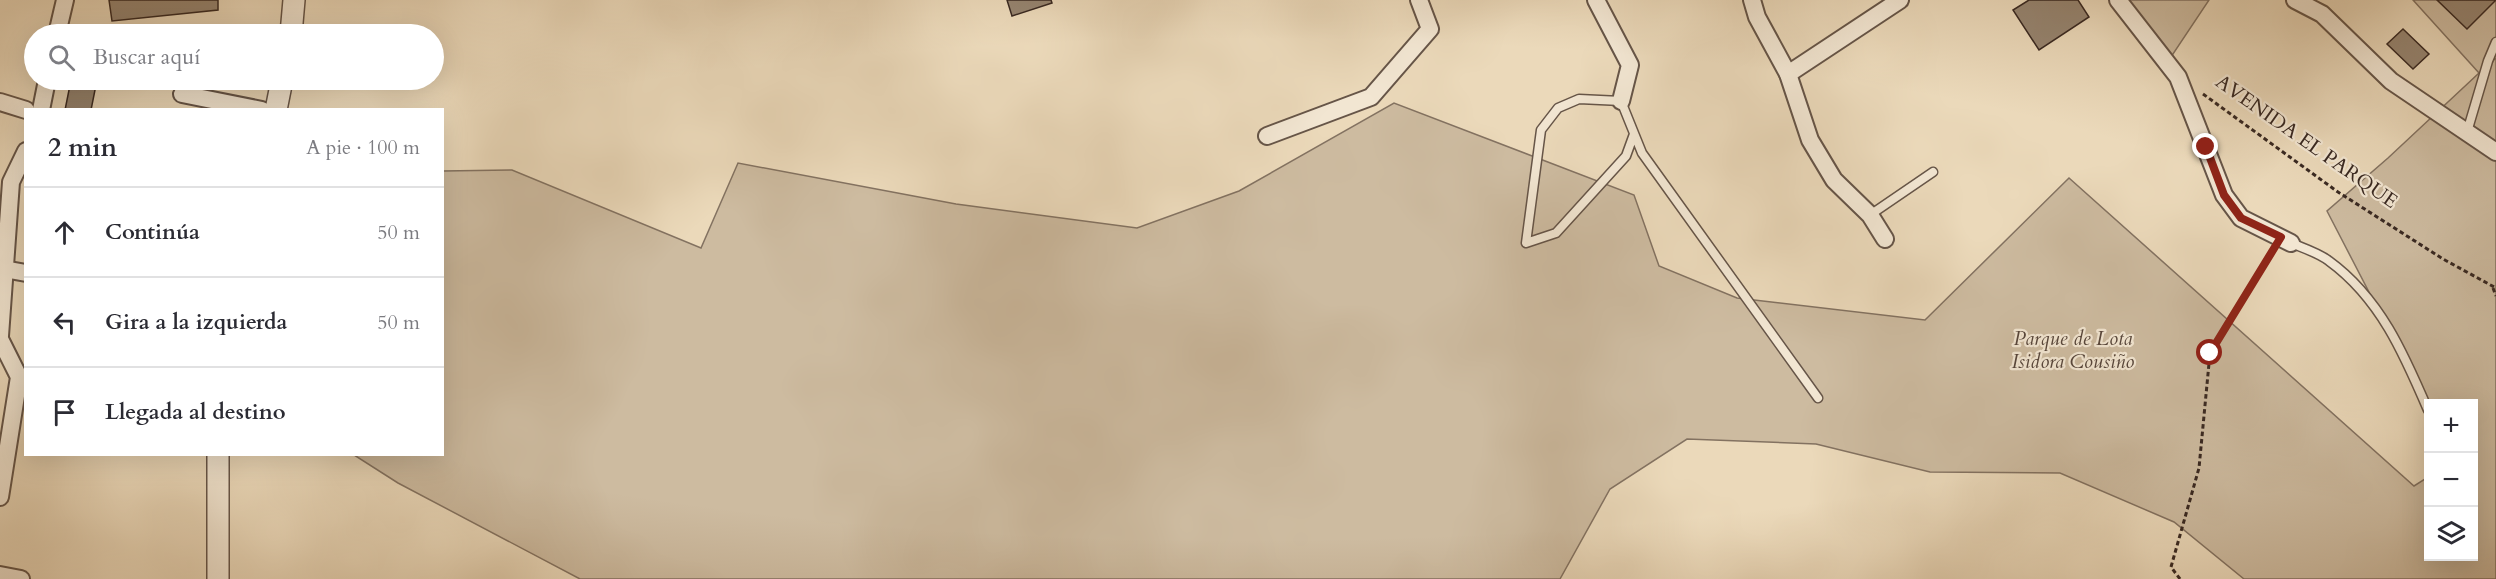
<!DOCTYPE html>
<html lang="es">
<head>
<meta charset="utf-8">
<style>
	:root { --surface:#fff; --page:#f7f7f7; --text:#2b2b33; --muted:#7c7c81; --line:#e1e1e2 }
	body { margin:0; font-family:Cardo,serif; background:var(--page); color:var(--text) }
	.controls { position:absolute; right:18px; bottom:18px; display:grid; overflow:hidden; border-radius:0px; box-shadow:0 6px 24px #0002 }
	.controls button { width:54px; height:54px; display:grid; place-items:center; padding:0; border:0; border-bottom:2px solid var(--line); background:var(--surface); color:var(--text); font:30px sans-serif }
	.stop { position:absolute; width:18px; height:18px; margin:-14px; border:4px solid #8f2418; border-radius:50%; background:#fff }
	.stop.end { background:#8f2418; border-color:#fff; box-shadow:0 2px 6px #0008 }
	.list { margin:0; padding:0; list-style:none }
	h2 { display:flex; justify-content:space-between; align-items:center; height:78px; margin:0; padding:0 24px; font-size:26px }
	h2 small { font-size:20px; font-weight:400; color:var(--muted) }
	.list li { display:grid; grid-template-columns:39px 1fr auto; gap:18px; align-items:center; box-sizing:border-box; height:90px; padding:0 24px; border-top:2px solid var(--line) }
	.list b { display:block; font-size:22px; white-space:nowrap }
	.list em { font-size:20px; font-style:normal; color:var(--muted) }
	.icon { flex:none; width:33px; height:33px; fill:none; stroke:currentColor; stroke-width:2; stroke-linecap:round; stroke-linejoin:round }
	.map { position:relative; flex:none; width:2496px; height:579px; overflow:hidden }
	.search { position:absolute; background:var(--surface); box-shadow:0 6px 24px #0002; left:24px; top:24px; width:420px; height:66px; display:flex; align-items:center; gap:15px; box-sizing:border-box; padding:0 21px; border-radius:33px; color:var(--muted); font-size:22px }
	.panel { position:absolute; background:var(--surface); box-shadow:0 6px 24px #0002; left:24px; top:108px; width:420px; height:348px; border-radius:0px }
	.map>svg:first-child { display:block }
	.green { fill:#cdbba0; stroke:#837261; stroke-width:1.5 }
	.building { fill:#968571; stroke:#392922; stroke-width:1.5 }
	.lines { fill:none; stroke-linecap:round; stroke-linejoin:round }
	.service-casing { stroke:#665548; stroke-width:11 }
	.minor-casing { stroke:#665548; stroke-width:20 }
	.tertiary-casing { stroke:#665548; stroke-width:24 }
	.path { stroke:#392922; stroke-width:3; stroke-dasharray:4.5 3; stroke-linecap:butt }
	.service { stroke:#f2e6d2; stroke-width:8 }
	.minor { stroke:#f2e6d2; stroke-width:16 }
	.tertiary { stroke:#f2e6d2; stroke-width:21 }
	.route { stroke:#8f2418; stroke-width:8 }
	.labels { text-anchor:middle; stroke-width:4.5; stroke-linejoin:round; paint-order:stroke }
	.street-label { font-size:20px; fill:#392922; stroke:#f2e6d2 }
	.park-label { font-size:20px; font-style:italic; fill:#57463b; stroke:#f2e6d2 }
</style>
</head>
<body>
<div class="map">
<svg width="2496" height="579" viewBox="0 0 2496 579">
	<rect width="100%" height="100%" fill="#ebd9ba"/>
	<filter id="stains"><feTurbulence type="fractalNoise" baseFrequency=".00333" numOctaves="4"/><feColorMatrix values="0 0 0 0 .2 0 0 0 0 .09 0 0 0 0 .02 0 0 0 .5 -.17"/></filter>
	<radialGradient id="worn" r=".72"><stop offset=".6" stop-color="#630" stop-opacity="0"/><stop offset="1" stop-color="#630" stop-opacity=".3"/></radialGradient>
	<g class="green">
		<polygon points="2127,0 2209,0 2171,57"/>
		<polygon points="2413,0 2496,0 2496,55 2483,69 2496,58 2496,579 2244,579 2174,522 2060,473 1930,472 1816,444 1687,439 1610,489 1560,579 580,579 398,483 354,455 442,454 443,171 512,170 701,248 738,163 956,204 1137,228 1239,191 1394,103 1634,195 1659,266 1737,298 1925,320 2069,178 2414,486 2428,477 2428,556 2474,556 2474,404 2428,404 2428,406 2327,211 2388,158 2479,73"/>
	</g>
	<g class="building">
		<polygon points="109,0 218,0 218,10 112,21"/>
		<polygon points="1007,0 1051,0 1052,3 1012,16"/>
		<polygon points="2029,0 2078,0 2089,17 2039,50 2013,10"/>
		<polygon points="2437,0 2496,0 2467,29"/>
		<polygon points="2403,29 2429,54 2413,69 2387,44"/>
		<polygon points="71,80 97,80 91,110 65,110"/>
	</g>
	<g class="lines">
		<defs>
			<g id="service">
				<polyline points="2467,132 2488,61 2496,42"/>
				<polyline points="1634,134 1626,156 1556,233 1526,243 1541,130 1558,108 1579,99 1621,101 1642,153 1818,398"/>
				<polyline points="1870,215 1933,172"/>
				<path d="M2291 243C2303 248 2319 253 2329 261 2380 298 2404 354 2428 410"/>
			</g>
			<g id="minor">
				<polyline points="1596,0 1630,65 1621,101"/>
				<polyline points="1752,0 1757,17 1788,74 1810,140 1834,180 1870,215 1885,239"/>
				<polyline points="2118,0 2178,77 2224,195 2241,218 2291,243"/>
				<polyline points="2295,0 2322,14 2391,81 2496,152"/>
				<polyline points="57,34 65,0"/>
				<polyline points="1788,74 1900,0"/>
				<polyline points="182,94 262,110"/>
				<polyline points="0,102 26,110"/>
				<polyline points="41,110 47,80"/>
				<polyline points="1267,136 1371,97 1430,29 1419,0"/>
				<polyline points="4,269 26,273"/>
				<polyline points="0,336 11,182 26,151"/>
				<polyline points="0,339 19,377 0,497"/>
				<polyline points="0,575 21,579"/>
			</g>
			<g id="tertiary">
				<polyline points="291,34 294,0"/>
				<polyline points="276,110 282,80"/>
				<polyline points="218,579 218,454"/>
			</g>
		</defs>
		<use href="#service" class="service-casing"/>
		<use href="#minor" class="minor-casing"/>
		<use href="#tertiary" class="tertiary-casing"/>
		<g class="path">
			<polyline points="2203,94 2338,192 2443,259 2496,288"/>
			<polyline points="2493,288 2496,296"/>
			<polyline points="2180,579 2171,567 2199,468 2210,353 2272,252"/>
		</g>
		<use href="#service" class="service"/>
		<use href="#minor" class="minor"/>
		<use href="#tertiary" class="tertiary"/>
	</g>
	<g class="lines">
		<polyline class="route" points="2206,147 2224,195 2241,218 2281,237 2210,353"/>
	</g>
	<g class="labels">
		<g class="street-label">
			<text transform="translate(2307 141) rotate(35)" y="7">AVENIDA EL PARQUE</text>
		</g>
		<g class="park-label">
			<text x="2073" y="345">Parque de Lota<tspan x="2073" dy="23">Isidora Cousiño</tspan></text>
		</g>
	</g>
	<rect width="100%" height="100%" filter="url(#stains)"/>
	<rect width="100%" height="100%" fill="url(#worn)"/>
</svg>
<div class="controls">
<button>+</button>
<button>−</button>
<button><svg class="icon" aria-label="layers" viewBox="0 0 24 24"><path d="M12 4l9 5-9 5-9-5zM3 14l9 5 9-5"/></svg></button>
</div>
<div class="stop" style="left:2210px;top:353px"></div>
<div class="stop end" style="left:2206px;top:147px"></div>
<div class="search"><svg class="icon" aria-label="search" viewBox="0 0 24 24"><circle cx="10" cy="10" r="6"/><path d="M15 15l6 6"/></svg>Buscar aquí</div>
<section class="panel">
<h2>2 min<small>A pie · 100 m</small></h2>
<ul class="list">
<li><svg class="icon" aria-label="ahead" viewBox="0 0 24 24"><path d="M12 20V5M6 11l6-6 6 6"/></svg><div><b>Continúa</b></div><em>50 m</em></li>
<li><svg class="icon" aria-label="left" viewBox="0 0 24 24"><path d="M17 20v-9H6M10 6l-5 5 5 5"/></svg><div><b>Gira a la izquierda</b></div><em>50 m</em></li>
<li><svg class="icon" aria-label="arrive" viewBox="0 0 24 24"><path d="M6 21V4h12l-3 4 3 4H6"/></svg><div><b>Llegada al destino</b></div></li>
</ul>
</section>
</div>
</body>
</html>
